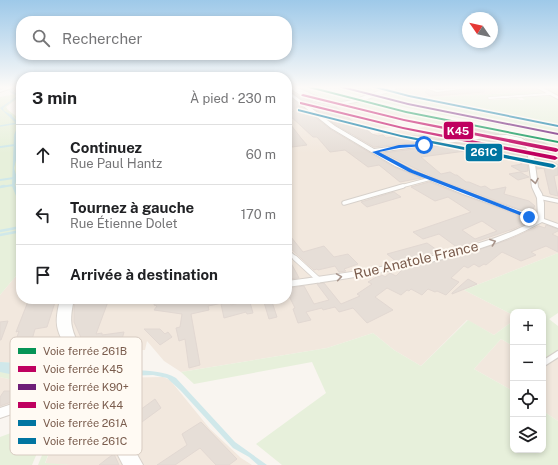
<!DOCTYPE html>
<html lang="fr">
<head>
<meta charset="utf-8">
<style>
	:root { --surface:#fff; --page:#f2f2f2; --text:#202124; --muted:#757577; --line:#e0e0e0 }
	body { margin:0; font-family:"Public Sans",sans-serif; background:var(--page); color:var(--text) }
	.controls { position:absolute; right:12px; bottom:12px; display:grid; overflow:hidden; border-radius:8px; box-shadow:0 2px 6px #0003 }
	.controls button { width:36px; height:36px; display:grid; place-items:center; padding:0; border:0; border-bottom:1px solid var(--line); background:var(--surface); color:var(--text); font:20px sans-serif }
	.compass { position:absolute; left:462px; top:12px; width:36px; height:36px; border-radius:50%; background:var(--surface); box-shadow:0 2px 6px #0003; rotate:304deg }
	.stop { position:absolute; width:12px; height:12px; margin:-9px; border:3px solid #1a73e8; border-radius:50%; background:#fff }
	.stop.end { background:#1a73e8; border-color:#fff; box-shadow:0 1px 4px #0008 }
	.list { margin:0; padding:0; list-style:none }
	h2 { display:flex; justify-content:space-between; align-items:center; height:52px; margin:0; padding:0 16px; font-size:17px }
	h2 small { font-size:13px; font-weight:400; color:var(--muted) }
	.list li { display:grid; grid-template-columns:26px 1fr auto; gap:12px; align-items:center; box-sizing:border-box; height:60px; padding:0 16px; border-top:1px solid var(--line) }
	.list b { display:block; font-size:15px; white-space:nowrap }
	.list p { margin:0; font-size:13px; white-space:nowrap; color:var(--muted) }
	.list em { font-size:13px; font-style:normal; color:var(--muted) }
	.icon { flex:none; width:22px; height:22px; fill:none; stroke:currentColor; stroke-width:2; stroke-linecap:round; stroke-linejoin:round }
	.map { position:relative; flex:none; width:558px; height:465px; overflow:hidden }
	.search { position:absolute; background:var(--surface); box-shadow:0 2px 6px #0003; left:16px; top:16px; width:276px; height:44px; display:flex; align-items:center; gap:10px; box-sizing:border-box; padding:0 14px; border-radius:16px; color:var(--muted); font-size:15px }
	.panel { position:absolute; background:var(--surface); box-shadow:0 2px 6px #0003; left:16px; top:72px; width:276px; height:232px; border-radius:16px }
	.map>svg:first-child { display:block }
	.residential { fill:#f2e8de }
	.green { fill:#e7f0db }
	.water { fill:#d0e8ea }
	.lines { fill:none; stroke-linecap:round; stroke-linejoin:round }
	.stream-far2 { stroke:#d0e8ea; stroke-width:1.5 }
	.stream-far1 { stroke:#d0e8ea; stroke-width:2 }
	.stream { stroke:#d0e8ea; stroke-width:2.5 }
	.building { fill:#e6ded7; stroke:#e2d8d2; fill-rule:evenodd }
	.lane-far4-casing { stroke:#d7d1cb; stroke-width:3 }
	.lane-far3-casing { stroke:#d7d1cb; stroke-width:4 }
	.lane-far2-casing { stroke:#d7d1cb; stroke-width:5.5 }
	.lane-far1-casing { stroke:#d7d1cb; stroke-width:6 }
	.lane-casing { stroke:#d7d1cb; stroke-width:8 }
	.street-casing { stroke:#d7d1cb; stroke-width:2 }
	.secondary-casing { stroke:#d9d2cb; stroke-width:2 }
	.lane-far4 { stroke:#fefefd; stroke-width:2 }
	.lane-far3 { stroke:#fefefd; stroke-width:2.5 }
	.lane-far2 { stroke:#fefefd; stroke-width:3.5 }
	.lane-far1 { stroke:#fefefd; stroke-width:4.5 }
	.lane { stroke:#fefefd; stroke-width:5.5 }
	.street { fill:#fefefd; fill-rule:evenodd }
	.secondary { fill:#fefefd; fill-rule:evenodd }
	.rail-1-casing { stroke:#fffaf3; stroke-width:3 }
	.rail-2-casing { stroke:#fffaf3; stroke-width:3 }
	.rail-3-casing { stroke:#fffaf3; stroke-width:3 }
	.rail-4-casing { stroke:#fffaf3; stroke-width:3 }
	.rail-5-casing { stroke:#fffaf3; stroke-width:3 }
	.rail-6-casing { stroke:#fffaf3; stroke-width:3 }
	.rail-1 { fill:#069456; fill-rule:evenodd }
	.rail-2 { fill:#bf005f; fill-rule:evenodd }
	.rail-3 { fill:#6e1e78; fill-rule:evenodd }
	.rail-4 { fill:#bf005f; fill-rule:evenodd }
	.rail-5 { fill:#0075a1; fill-rule:evenodd }
	.rail-6 { fill:#0075a1; fill-rule:evenodd }
	.oneway { stroke:#a8958b }
	.route { fill:#1a73e8 }
	.labels { text-anchor:middle; stroke-width:4; stroke-linejoin:round; paint-order:stroke }
	.street-label { font-size:14px; fill:#7a5c4d; stroke:#fffaf3 }
	.key { fill:#fffaf3; stroke:#d7cbc1; stroke-width:1 }
	.key-label { font-size:11px; fill:#7a5c4d }
	.line-badge { stroke:#fffaf3; stroke-width:1.5 }
	.badge-label { font-size:11px; text-anchor:middle; font-weight:bold; fill:#fff }
</style>
</head>
<body>
<div class="map">
<svg width="558" height="465" viewBox="0 0 558 465">
	<rect width="100%" height="100%" fill="#f9f5f0"/>
	<g class="residential">
		<polygon points="287,87 299,87 343,102 347,101 417,118 393,121 400,126 345,134 348,137 447,124 558,145 558,253 464,290 513,315 513,321 494,335 467,320 421,366 394,350 373,333 327,348 181,372 164,361 147,341 145,350 87,351 79,358 72,361 70,366 0,362 0,295 21,270 21,299 287,299"/>
		<polygon points="396,87 558,87 558,98 544,91 424,98 394,88"/>
		<polygon points="501,339 513,346 513,391 474,369"/>
		<polygon points="558,354 558,421 543,411 543,362"/>
		<polygon points="0,377 30,384 17,400 13,409 0,413"/>
		<polygon points="163,377 170,380 210,429 241,458 252,465 71,465 45,464 69,400 84,397 93,392 104,380 111,378"/>
	</g>
	<g class="green">
		<polygon points="296,87 303,87 348,100 332,102"/>
		<polygon points="331,87 373,87 379,90 369,91 370,93 358,96"/>
		<polygon points="394,88 424,98 542,91 548,93 487,98 490,100 517,98 520,100 525,100 521,97 551,95 558,98 558,136 431,113 366,99"/>
		<polygon points="21,93 21,96 6,107 8,110 21,120 21,178 20,181 21,181 21,270 0,295 0,97"/>
		<polygon points="358,102 408,114 558,143 558,145 447,124 425,127 413,118 415,117 353,104"/>
		<polygon points="558,253 558,313 549,319 558,326 558,354 543,362 543,312 513,312 513,315 464,290"/>
		<polygon points="468,320 494,335 513,321 513,346 501,339 474,369 513,391 513,450 543,450 543,411 558,421 558,465 282,465 256,444 326,393 312,362 194,384 181,372 327,348 373,333 394,350 421,366"/>
		<polygon points="0,362 70,366 72,375 65,383 17,400 30,384 0,377"/>
		<polygon points="51,399 69,400 45,463 71,465 38,465 47,443"/>
		<polygon points="38,423 42,425 40,446 32,465 0,465 0,437"/>
	</g>
	<g class="water">
		<polygon points="12,88 14,92 18,94 18,97 3,108 4,111 12,115 12,116 21,125 16,133 18,152 14,168 17,178 15,185 21,197 21,208 12,186 14,135 18,125 0,108 16,97 16,95 11,93 8,89"/>
		<polygon points="0,362 70,366 72,375 65,383 51,388 43,381 0,372"/>
		<path d="M97 371C119 371 158 367 176 378L235 442 267 465H258L249 457 233 448 181 391 167 378 153 375 100 377Z"/>
	</g>
	<g class="lines">
		<polyline class="stream-far2" points="0,126 18,123"/>
		<g class="stream-far1">
			<polyline points="0,147 15,145"/>
			<polyline points="0,180 14,178"/>
			<polyline points="0,187 14,185"/>
		</g>
		<g class="stream">
			<polyline points="0,187 4,186"/>
			<polyline points="0,231 21,227"/>
			<polyline points="0,235 21,231"/>
		</g>
	</g>
	<g class="building">
		<polygon points="476,87 484,87 484,92 430,96 425,92 427,90 437,93"/>
		<polygon points="293,93 317,104 330,107 336,107 357,125 360,124 372,134 378,136 383,135 386,138 407,135 417,136 431,134 436,136 476,129 499,134 477,135 374,147 336,125"/>
		<polygon points="287,95 330,129 394,167 421,178 400,182 379,165 368,167 345,150 330,152 317,137 313,137 287,113 287,112 294,111 287,104 287,102 294,102"/>
		<polygon points="287,120 301,138 307,145 292,147 289,143 287,143"/>
		<polygon points="525,138 541,141 553,148 543,150 557,157 548,159 558,165 558,175 554,176 558,196 550,194 544,168 537,169 534,148 530,142"/>
		<polygon points="493,139 512,140 523,146 526,150 528,171 522,172 511,166 522,164 495,147 421,157 441,174 450,172 455,175 457,175 466,182 469,182 481,187 485,186 491,190 506,187 504,194 529,201 535,206 530,213 437,179 383,153"/>
		<polygon points="520,172 529,177 518,180 509,174"/>
		<path d="M429 182 462 195 526 218 522 225 513 229 458 248 439 234 423 239 413 232 471 212 448 197 435 201 411 187ZM482 221 497 231 475 239 462 230Z"/>
		<polygon points="394,192 401,197 367,207 361,202"/>
		<polygon points="546,225 558,229 558,231 552,234 558,237 558,252 546,246 531,252 536,255 521,261 502,252 486,265 484,264 479,267 474,264 468,268 464,266 451,278 459,282 446,295 437,291 435,292 428,289 422,295 411,289 409,291 407,290 401,295 387,288 375,297 393,310 367,323 353,308 339,312 335,307 323,310 322,308 306,312 311,320 298,323 293,309 295,308 287,292 287,288 304,286 314,304 329,300 317,284 324,283 341,304 360,296 357,294 372,284 368,282 378,276 379,277 382,275 385,277 390,273 396,276 403,269 472,252 508,240 539,226 545,228"/>
		<polygon points="287,232 303,252 324,246 334,257 348,254 358,264 344,269 346,271 339,272 335,266 318,270 317,269 314,270 290,248 287,248"/>
		<polygon points="427,243 440,252 397,262 387,254"/>
		<polygon points="287,256 297,274 299,278 287,279"/>
		<polygon points="468,279 477,284 452,294 452,293"/>
		<polygon points="29,299 56,299 47,327 35,329 30,347 24,348 23,349 13,350 19,331 16,332"/>
		<polygon points="75,299 109,299 96,334 102,333 102,335 124,332 119,350 87,351 74,322 74,309"/>
		<polygon points="155,299 228,299 228,302 208,306 209,310 191,314 200,365 189,368 185,339 179,341 176,328 180,327 182,314 154,310 157,306 154,305"/>
		<polygon points="242,299 249,299 253,313 247,314 246,312 224,318 221,304 230,302 231,305 243,302"/>
		<polygon points="263,299 271,299 277,317 269,319"/>
		<polygon points="8,321 1,340 0,340 0,322"/>
		<polygon points="144,329 160,329 165,334 168,332 172,337 160,345"/>
		<polygon points="122,378 138,379 132,397 140,410 155,399 161,408 131,430 127,419 114,398"/>
		<polygon points="4,391 24,391 17,400 0,406 0,397"/>
		<polygon points="201,422 237,459 229,465 216,465 200,448 175,465 157,465 187,445 182,434"/>
		<polygon points="114,454 119,465 99,465 108,458"/>
	</g>
	<g class="lines">
		<defs>
			<polyline id="lane-far4" points="489,98 550,94"/>
			<polyline id="lane-far3" points="399,187 429,179"/>
			<g id="lane-far2">
				<polyline points="539,197 558,201"/>
				<polyline points="344,203 403,186"/>
				<polyline points="287,251 296,259"/>
			</g>
			<polyline id="lane-far1" points="295,258 319,280"/>
			<polyline id="lane" points="544,363 558,354"/>
			<g id="street">
				<polygon points="7,87 14,87 0,92 0,90"/>
				<path d="M423 87C429 87 434 90 439 90 451 89 463 87 475 87L437 92Z"/>
				<polygon points="535,87 541,87 558,96 558,99"/>
				<path d="M287 90 335 126 374 149 477 136 507 135 521 138 529 143 533 149 538 187 542 194 544 203V219L558 224V228L542 222C512 239 480 249 447 258 394 271 341 280 287 287V281C340 274 392 267 444 253 475 245 507 236 536 220L463 194 395 166 331 128 287 93ZM493 137C505 138 521 137 527 149L532 187 537 198 538 217C484 198 428 181 378 152Z"/>
				<polygon points="78,382 82,384 83,387 82,390 0,418 0,408"/>
			</g>
			<g id="secondary">
				<path d="M288 87C305 87 318 101 335 102 358 103 377 87 399 87 393 91 385 93 379 95 345 108 319 109 288 87Z"/>
				<path d="M60 299H74C72 308 70 318 72 327 75 343 88 356 92 373L100 378 102 383 100 388 143 465H123L89 399 87 398C78 400 73 396 70 388 71 384 76 378 76 374 76 358 62 345 58 330 55 320 58 309 60 299Z"/>
			</g>
		</defs>
		<use href="#lane-far4" class="lane-far4-casing"/>
		<use href="#lane-far3" class="lane-far3-casing"/>
		<use href="#lane-far2" class="lane-far2-casing"/>
		<use href="#lane-far1" class="lane-far1-casing"/>
		<use href="#lane" class="lane-casing"/>
		<use href="#street" class="street-casing"/>
		<use href="#secondary" class="secondary-casing"/>
		<use href="#lane-far4" class="lane-far4"/>
		<use href="#lane-far3" class="lane-far3"/>
		<use href="#lane-far2" class="lane-far2"/>
		<use href="#lane-far1" class="lane-far1"/>
		<use href="#lane" class="lane"/>
		<use href="#street" class="street"/>
		<use href="#secondary" class="secondary"/>
		<defs>
			<polygon id="rail-1" points="313,87 406,111 558,141 558,143 406,113 305,87"/>
			<polygon id="rail-2" points="303,94 404,119 556,148 558,149 558,151 556,152 404,121 302,96 301,95"/>
			<polygon id="rail-3" points="346,87 408,103 558,133 558,135 408,105 338,87"/>
			<polygon id="rail-4" points="301,102 403,127 555,156 558,158 555,160 403,129 300,104 300,102"/>
			<polygon id="rail-5" points="379,87 409,95 558,125 558,127 409,97 371,87"/>
			<polygon id="rail-6" points="298,109 401,135 553,164 556,166 553,168 401,137 298,111"/>
		</defs>
		<use href="#rail-1" class="rail-1-casing"/>
		<use href="#rail-2" class="rail-2-casing"/>
		<use href="#rail-3" class="rail-3-casing"/>
		<use href="#rail-4" class="rail-4-casing"/>
		<use href="#rail-5" class="rail-5-casing"/>
		<use href="#rail-6" class="rail-6-casing"/>
		<use href="#rail-1" class="rail-1"/>
		<use href="#rail-2" class="rail-2"/>
		<use href="#rail-3" class="rail-3"/>
		<use href="#rail-4" class="rail-4"/>
		<use href="#rail-5" class="rail-5"/>
		<use href="#rail-6" class="rail-6"/>
	</g>
	<defs><path id="oneway-chevron" d="M-2-3.5L2.5 0L-2 3.5" fill="none" stroke-width="1.6" stroke-linecap="round" stroke-linejoin="round"/></defs>
	<g class="oneway">
		<use href="#oneway-chevron" transform="translate(535 181) rotate(79)"/>
		<use href="#oneway-chevron" transform="translate(493 242) rotate(-20)"/>
		<use href="#oneway-chevron" transform="translate(339 277) rotate(-9)"/>
	</g>
	<linearGradient id="sky" x2="0" y2="1"><stop stop-color="#9ec9e9"/><stop offset="0.57" stop-color="#fcfaf8"/><stop offset="1" stop-color="#fcfaf8" stop-opacity="0"/></linearGradient>
	<rect width="558" height="153" fill="url(#sky)"/>
	<polygon class="route" points="425,144 424,146 399,148 379,152 413,170 531,216 531,218 527,218 409,172 372,152 399,145"/>
	<g class="labels">
		<g class="street-label">
			<text transform="translate(416 260) rotate(-13)" y="5">Rue Anatole France</text>
		</g>
	</g>
	<rect x="10" y="337" width="132" height="118" rx="6" class="key"/>
	<rect x="18" y="348" width="18" height="6" fill="#069456"/>
	<rect x="18" y="366" width="18" height="6" fill="#bf005f"/>
	<rect x="18" y="384" width="18" height="6" fill="#6e1e78"/>
	<rect x="18" y="402" width="18" height="6" fill="#bf005f"/>
	<rect x="18" y="420" width="18" height="6" fill="#0075a1"/>
	<rect x="18" y="438" width="18" height="6" fill="#0075a1"/>
	<g class="key-label">
		<text x="43" y="355">Voie ferrée 261B</text>
		<text x="43" y="373">Voie ferrée K45</text>
		<text x="43" y="391">Voie ferrée K90+</text>
		<text x="43" y="409">Voie ferrée K44</text>
		<text x="43" y="427">Voie ferrée 261A</text>
		<text x="43" y="445">Voie ferrée 261C</text>
	</g>
	<g class="line-badge">
		<rect x="443" y="121" width="31" height="19" rx="4" fill="#bf005f"/>
		<rect x="465" y="143" width="38" height="19" rx="4" fill="#0075a1"/>
	</g>
	<g class="badge-label">
		<text x="458" y="135">K45</text>
		<text x="484" y="156">261C</text>
	</g>
</svg>
<div class="controls">
<button>+</button>
<button>−</button>
<button><svg class="icon" aria-label="locate" viewBox="0 0 24 24"><circle cx="12" cy="12" r="6"/><path d="M12 2v4M12 18v4M2 12h4M18 12h4"/></svg></button>
<button><svg class="icon" aria-label="layers" viewBox="0 0 24 24"><path d="M12 4l9 5-9 5-9-5zM3 14l9 5 9-5"/></svg></button>
</div>
<svg class="compass" viewBox="-18 -18 36 36"><path d="M0-13l5 13h-10z" fill="#e53935"/><path d="M0 13l5-13h-10z" fill="#757577"/></svg>
<div class="stop" style="left:424px;top:145px"></div>
<div class="stop end" style="left:529px;top:217px"></div>
<div class="search"><svg class="icon" aria-label="search" viewBox="0 0 24 24"><circle cx="10" cy="10" r="6"/><path d="M15 15l6 6"/></svg>Rechercher</div>
<section class="panel">
<h2>3 min<small>À pied · 230 m</small></h2>
<ul class="list">
<li><svg class="icon" aria-label="ahead" viewBox="0 0 24 24"><path d="M12 20V5M6 11l6-6 6 6"/></svg><div><b>Continuez</b><p>Rue Paul Hantz</p></div><em>60 m</em></li>
<li><svg class="icon" aria-label="left" viewBox="0 0 24 24"><path d="M17 20v-9H6M10 6l-5 5 5 5"/></svg><div><b>Tournez à gauche</b><p>Rue Étienne Dolet</p></div><em>170 m</em></li>
<li><svg class="icon" aria-label="arrive" viewBox="0 0 24 24"><path d="M6 21V4h12l-3 4 3 4H6"/></svg><div><b>Arrivée à destination</b></div></li>
</ul>
</section>
</div>
</body>
</html>
